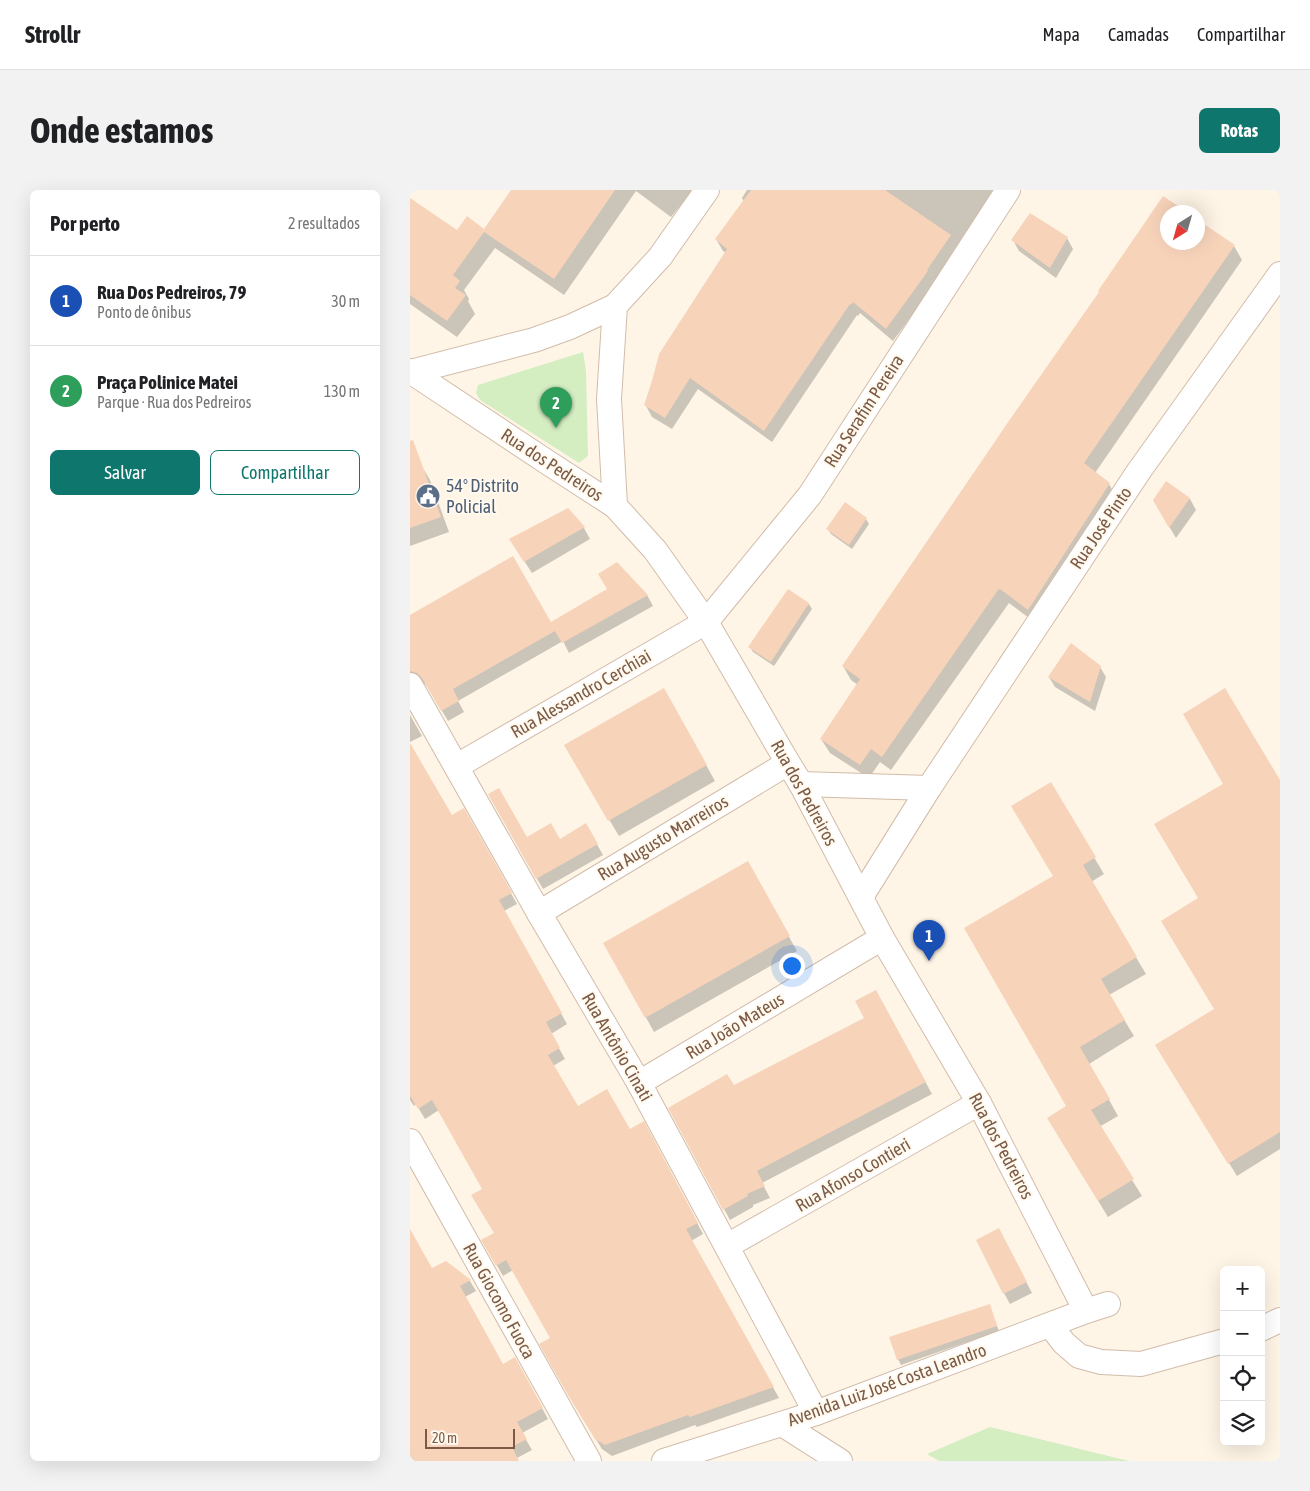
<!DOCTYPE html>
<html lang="pt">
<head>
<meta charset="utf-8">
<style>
	:root { --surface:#fff; --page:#f2f2f2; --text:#202124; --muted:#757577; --line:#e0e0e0; --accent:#0f766e }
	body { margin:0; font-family:"Asap Condensed",sans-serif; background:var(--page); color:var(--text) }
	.controls { position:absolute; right:15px; bottom:15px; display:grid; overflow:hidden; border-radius:8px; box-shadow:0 5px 20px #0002 }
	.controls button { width:45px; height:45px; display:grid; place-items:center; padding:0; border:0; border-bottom:1px solid var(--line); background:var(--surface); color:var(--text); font:25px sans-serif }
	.compass { position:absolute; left:750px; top:15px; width:45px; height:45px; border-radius:50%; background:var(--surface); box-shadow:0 5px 20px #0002; rotate:217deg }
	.scale { position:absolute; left:15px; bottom:12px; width:90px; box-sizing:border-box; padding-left:5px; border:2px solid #7b5a47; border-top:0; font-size:14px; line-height:18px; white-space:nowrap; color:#7b5a47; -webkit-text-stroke:4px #fff9ee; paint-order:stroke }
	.you { position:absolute; left:381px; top:775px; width:18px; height:18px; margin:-12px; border:4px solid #fff; border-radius:50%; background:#1a73e8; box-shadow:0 0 0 8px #1a73e833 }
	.badge { display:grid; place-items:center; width:32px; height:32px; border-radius:50%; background:var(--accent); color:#fff; font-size:16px; font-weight:700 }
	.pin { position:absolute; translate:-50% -41px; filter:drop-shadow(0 1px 2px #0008) }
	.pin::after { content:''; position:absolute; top:26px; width:18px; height:15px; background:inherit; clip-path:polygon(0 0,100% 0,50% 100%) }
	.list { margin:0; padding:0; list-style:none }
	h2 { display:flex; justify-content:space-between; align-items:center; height:65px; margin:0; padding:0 20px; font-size:21px }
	h2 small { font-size:16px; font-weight:400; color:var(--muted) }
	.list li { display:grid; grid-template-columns:32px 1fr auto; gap:15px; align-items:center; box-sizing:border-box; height:90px; padding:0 20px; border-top:1px solid var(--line) }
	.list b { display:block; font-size:19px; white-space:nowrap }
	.list p { margin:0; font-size:16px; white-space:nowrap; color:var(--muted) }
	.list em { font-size:16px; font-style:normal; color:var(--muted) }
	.actions { display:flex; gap:10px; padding:15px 20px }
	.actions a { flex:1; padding:11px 0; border:1px solid var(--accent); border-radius:8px; text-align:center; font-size:18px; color:var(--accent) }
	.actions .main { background:var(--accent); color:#fff }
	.icon { flex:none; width:28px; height:28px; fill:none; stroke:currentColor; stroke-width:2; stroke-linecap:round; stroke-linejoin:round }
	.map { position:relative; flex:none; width:870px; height:1271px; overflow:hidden; border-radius:8px }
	header { display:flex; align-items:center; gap:30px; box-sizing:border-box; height:70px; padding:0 25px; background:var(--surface); border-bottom:1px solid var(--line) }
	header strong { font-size:24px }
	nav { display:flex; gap:28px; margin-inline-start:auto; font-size:18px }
	.intro { display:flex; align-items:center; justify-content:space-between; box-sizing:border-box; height:120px; padding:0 30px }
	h1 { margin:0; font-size:35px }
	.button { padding:12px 22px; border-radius:8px; background:var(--accent); color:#fff; font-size:18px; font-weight:700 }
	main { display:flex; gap:30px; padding:0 30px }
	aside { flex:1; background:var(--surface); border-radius:8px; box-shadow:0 5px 20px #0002 }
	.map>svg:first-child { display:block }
	.green { fill:#d4eec2 }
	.shadow { fill:#0003 }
	.building { fill:#f7d3ba }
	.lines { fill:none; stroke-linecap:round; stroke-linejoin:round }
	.street-casing { stroke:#d2bcaa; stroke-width:26 }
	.street { stroke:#fff; stroke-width:24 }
	.labels { text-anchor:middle; stroke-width:4; stroke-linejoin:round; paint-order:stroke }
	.street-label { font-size:18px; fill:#7b5a47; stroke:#fff9ee }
	.service-label { font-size:18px; fill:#4e5e75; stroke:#fff9ee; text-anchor:start }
</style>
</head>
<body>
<header>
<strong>Strollr</strong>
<nav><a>Mapa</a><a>Camadas</a><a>Compartilhar</a></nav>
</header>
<div class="intro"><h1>Onde estamos</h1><a class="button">Rotas</a></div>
<main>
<aside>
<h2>Por perto<small>2 resultados</small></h2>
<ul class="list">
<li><span class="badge" style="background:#1a4fb4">1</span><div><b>Rua Dos Pedreiros, 79</b><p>Ponto de ônibus</p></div><em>30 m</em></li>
<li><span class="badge" style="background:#2e9e5b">2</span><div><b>Praça Polinice Matei</b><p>Parque · Rua dos Pedreiros</p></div><em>130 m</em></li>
</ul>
<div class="actions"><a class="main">Salvar</a><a>Compartilhar</a></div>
</aside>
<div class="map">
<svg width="870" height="1271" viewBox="0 0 870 1271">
	<rect width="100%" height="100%" fill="#fef5e6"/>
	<g class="green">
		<polygon points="173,162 176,181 178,266 169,273 70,210 66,203 68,195"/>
		<polygon points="580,1237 719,1271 529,1271 517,1264"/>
	</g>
	<g class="shadow">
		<polygon points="102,0 283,0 261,27 226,1 154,105 85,58 54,100 59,109 58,111 65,124 47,147 0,114 0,9 47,41 74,40"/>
		<polygon points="337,0 587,0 525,94 483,151 450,123 448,126 447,125 362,252 288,199 262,239 242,227 235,214 316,63 313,61 306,49 334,12 332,8"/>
		<polygon points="753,7 775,22 758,22 758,52 788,52 788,31 824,56 832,70 685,283 699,294 707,308 627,434 599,413 481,580 470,572 459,588 420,563 411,549 448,495 441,490 433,476 690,102"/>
		<polygon points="657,48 663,59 646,88 609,61 603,50"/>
		<polygon points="11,275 20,290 39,342 0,356 0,279"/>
		<polygon points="757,293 780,309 786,320 766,348 744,311"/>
		<polygon points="158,320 174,338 180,349 122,383 107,360"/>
		<polygon points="456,329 459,334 442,359 421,344 418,339"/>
		<polygon points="237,405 243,416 159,463 153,451 48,511 54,522 38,531 19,499 15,494 7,492 0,493 0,427 140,434"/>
		<polygon points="399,414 402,419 364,476 343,462 340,457"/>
		<polygon points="690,477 696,487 685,521 645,497 639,487"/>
		<polygon points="254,500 305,591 209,646 155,556"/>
		<polygon points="0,525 12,546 0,552"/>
		<polygon points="0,555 41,627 54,620 107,714 94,721 157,834 141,844 155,869 143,876 168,918 219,941 239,943 293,1044 281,1051 369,1208 287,1237 285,1235 202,1266 192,1259 165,1216 142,1149 103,1080 93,1086 73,1051 85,1043 74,1000 29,920 15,929 6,914 4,916 0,910"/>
		<polygon points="870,593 870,959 827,986 754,868 805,819"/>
		<polygon points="640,594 694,684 681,692 736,784 699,805 724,846 679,874 708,926 689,937 732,1006 698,1027 648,945 658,917"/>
		<polygon points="79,605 117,648 150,651 176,635 193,665 133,699"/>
		<polygon points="337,673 387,761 244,842 195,753"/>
		<polygon points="472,812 522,904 352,993 360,1008 343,1015 343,1017 320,1030 314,1019 323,897 456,828"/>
		<polygon points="595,1051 622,1103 600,1114 594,1103"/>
		<polygon points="0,1063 22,1080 60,1091 66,1101 55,1107 92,1175 105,1169 138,1229 112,1243 122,1260 107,1268 108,1271 0,1271"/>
		<polygon points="579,1116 589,1141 491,1175 488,1169"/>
	</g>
	<g class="building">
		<polygon points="101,0 205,0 144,89 74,42 43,85 50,91 45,98 56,105 37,131 0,105 0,8 47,40 57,26 74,39"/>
		<polygon points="341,0 475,0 541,45 517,80 518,81 476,139 443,112 441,115 440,114 354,241 280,188 255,228 234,215 242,191 249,164 317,59 305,49"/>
		<polygon points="753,6 777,22 758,22 758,52 788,52 788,30 825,55 674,273 700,293 618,420 590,399 588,400 472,567 461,559 450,575 410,549 450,489 432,476 603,225 689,102 688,101"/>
		<polygon points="620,23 658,47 640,78 601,50"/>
		<polygon points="3,250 31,327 0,338 0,251"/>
		<polygon points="756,291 780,308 759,338 743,310"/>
		<polygon points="435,312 457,328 439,355 416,339"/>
		<polygon points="158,318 175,337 114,372 99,349"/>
		<polygon points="103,366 141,432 197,399 188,384 207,372 238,405 152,453 145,441 43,499 49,511 31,521 12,488 7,483 0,481 0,425"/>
		<polygon points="378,399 399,413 361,472 338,457"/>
		<polygon points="661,453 691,476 680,512 638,487"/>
		<polygon points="254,498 297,575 198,631 154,555"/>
		<polygon points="815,498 870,590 870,942 818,974 745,855 804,819 751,731 788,708 744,634 813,594 773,524"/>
		<polygon points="0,553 42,625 54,618 102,703 89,710 152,823 136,832 150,858 138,865 168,916 197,899 220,939 234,931 288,1033 276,1039 364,1197 280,1227 278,1225 195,1255 185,1249 158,1205 129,1154 140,1148 96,1070 86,1076 71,1050 84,1043 61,1005 72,999 22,910 8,919 0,906"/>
		<polygon points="641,592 686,667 673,675 727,767 691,789 715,830 670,857 700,909 681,920 724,989 688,1011 637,928 656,916 554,738 643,686 601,616"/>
		<polygon points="89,598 117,647 141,633 150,649 176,633 188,654 126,689 78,604"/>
		<polygon points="338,671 380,746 235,828 193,753"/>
		<polygon points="466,800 516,892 347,981 355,996 337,1004 338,1006 313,1020 258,918 317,884 324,895 454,828 445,811"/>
		<polygon points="589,1038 617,1092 593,1104 566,1050"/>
		<polygon points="0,1039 22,1078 36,1071 61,1090 50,1096 93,1174 105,1167 133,1218 107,1232 117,1249 102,1257 109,1271 0,1271"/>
		<polygon points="580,1114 587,1136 487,1170 479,1147"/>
	</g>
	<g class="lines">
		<defs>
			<g id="street">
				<polyline points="205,116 199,209 205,316"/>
				<polyline points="0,181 137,272 205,316 245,360 296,432 378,573 391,594 472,748 569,913 676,1121"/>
				<polyline points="1,182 124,150 160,137 205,116 250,67 297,0"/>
				<polyline points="0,495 129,723 229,893 406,1223"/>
				<polyline points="47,576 296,432 400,305 598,0"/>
				<polyline points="391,594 519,598"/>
				<polyline points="451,707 519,598 729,281 870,84"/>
				<polyline points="129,723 378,573"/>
				<polyline points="229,893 472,748"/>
				<polyline points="0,951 179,1271"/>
				<polyline points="317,1056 569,913"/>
				<polyline points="640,1135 654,1153 669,1166 691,1172 731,1174 814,1151"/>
				<polyline points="851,1139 870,1130"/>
				<polyline points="372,1234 430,1271"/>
				<polyline points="254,1271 406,1223 676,1121 698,1114"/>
			</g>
		</defs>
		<use href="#street" class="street-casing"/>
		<use href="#street" class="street"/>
	</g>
	<defs>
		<symbol id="civic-disc" viewBox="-11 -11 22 22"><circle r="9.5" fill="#5c6f8a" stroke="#fff9ee"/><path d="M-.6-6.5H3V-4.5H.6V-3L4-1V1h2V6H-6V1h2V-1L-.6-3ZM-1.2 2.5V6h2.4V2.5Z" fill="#fff"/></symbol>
	</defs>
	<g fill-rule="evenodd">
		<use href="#civic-disc" x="4" y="292" width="28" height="28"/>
	</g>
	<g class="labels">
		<g class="street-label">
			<text transform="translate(454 221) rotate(-57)" y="6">Rua Serafim Pereira</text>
			<text transform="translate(142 275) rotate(33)" y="6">Rua dos Pedreiros</text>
			<text transform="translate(691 338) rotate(-56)" y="6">Rua José Pinto</text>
			<text transform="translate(171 504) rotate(-30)" y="6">Rua Alessandro Cerchiai</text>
			<text transform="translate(394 603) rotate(61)" y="6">Rua dos Pedreiros</text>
			<text transform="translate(253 648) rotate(-31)" y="6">Rua Augusto Marreiros</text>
			<text transform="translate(325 836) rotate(-31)" y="6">Rua João Mateus</text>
			<text transform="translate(207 857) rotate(60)" y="6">Rua Antônio Cinati</text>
			<text transform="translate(591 956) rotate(62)" y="6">Rua dos Pedreiros</text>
			<text transform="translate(443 985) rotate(-30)" y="6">Rua Afonso Contieri</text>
			<text transform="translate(89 1111) rotate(61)" y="6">Rua Giocomo Fuoca</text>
			<text transform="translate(477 1195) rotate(-20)" y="6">Avenida Luiz José Costa Leandro</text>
		</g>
		<g class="service-label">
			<text x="36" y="302">54° Distrito<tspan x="36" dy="21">Policial</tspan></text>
		</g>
	</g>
</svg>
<div class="controls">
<button>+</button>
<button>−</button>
<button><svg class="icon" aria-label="locate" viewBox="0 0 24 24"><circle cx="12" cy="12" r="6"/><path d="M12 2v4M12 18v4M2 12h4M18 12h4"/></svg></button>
<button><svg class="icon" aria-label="layers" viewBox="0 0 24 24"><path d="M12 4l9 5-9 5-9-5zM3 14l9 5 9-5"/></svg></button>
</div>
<svg class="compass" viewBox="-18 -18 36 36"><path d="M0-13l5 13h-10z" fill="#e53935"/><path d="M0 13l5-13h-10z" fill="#757577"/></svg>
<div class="scale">20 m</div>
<div class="you"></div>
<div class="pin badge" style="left:519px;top:771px;background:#1a4fb4">1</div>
<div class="pin badge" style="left:146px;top:238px;background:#2e9e5b">2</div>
</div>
</main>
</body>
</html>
